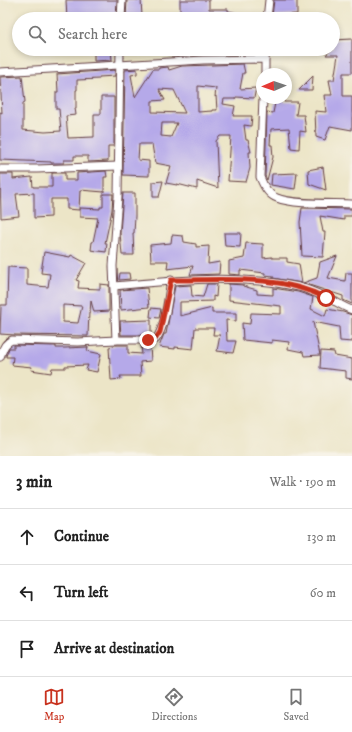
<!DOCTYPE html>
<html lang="en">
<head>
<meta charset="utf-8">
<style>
	:root { --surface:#fff; --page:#f2f2f2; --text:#222; --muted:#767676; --line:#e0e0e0; --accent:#c8321e }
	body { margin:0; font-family:"IM FELL DW Pica",serif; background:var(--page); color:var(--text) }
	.compass { position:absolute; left:256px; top:68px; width:36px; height:36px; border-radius:50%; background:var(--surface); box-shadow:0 2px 6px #0003; rotate:268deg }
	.stop { position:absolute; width:12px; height:12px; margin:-9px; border:3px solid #c8321e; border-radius:50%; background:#fff }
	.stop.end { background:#c8321e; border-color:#fff; box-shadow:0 1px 4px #0008 }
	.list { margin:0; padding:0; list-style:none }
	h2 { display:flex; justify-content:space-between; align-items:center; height:52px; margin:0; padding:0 16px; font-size:17px }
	h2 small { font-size:13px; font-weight:400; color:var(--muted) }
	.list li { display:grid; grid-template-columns:26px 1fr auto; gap:12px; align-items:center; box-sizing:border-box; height:56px; padding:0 16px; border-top:1px solid var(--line) }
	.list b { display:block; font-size:15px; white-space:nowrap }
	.list em { font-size:13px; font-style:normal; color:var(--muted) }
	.icon { flex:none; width:22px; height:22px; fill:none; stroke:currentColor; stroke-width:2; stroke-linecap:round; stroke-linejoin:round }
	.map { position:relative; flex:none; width:352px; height:456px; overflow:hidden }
	.search { position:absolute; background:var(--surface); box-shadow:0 2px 6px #0003; left:12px; right:12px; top:12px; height:44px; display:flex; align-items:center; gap:10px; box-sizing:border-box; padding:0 14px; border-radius:22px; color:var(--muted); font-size:15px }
	.sheet { height:220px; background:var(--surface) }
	nav { display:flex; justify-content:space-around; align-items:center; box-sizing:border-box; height:56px; border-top:1px solid var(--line); background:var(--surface); font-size:11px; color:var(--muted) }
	nav a { display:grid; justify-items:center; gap:2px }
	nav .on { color:var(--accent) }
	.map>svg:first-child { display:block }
	.building { fill:#b5a9e9; fill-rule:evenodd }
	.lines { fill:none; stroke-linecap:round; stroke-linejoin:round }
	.street-casing { stroke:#623d42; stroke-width:9 }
	.street { stroke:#fff; stroke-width:7 }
	.route { stroke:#c8321e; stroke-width:5 }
</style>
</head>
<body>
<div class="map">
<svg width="352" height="456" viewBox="0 0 352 456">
	<rect width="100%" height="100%" fill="#f7f3e8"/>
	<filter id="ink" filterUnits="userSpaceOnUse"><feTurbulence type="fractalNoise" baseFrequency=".025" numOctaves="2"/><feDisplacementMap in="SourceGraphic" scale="8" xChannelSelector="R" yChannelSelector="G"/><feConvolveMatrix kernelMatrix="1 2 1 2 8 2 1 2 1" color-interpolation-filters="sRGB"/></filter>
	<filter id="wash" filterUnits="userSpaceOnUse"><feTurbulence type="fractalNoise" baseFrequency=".012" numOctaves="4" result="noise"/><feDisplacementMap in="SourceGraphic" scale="16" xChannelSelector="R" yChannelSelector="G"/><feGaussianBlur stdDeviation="0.9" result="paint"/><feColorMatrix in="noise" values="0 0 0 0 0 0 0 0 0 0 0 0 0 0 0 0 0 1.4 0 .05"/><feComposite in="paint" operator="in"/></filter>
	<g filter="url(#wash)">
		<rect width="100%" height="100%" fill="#ece5c7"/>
		<g id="blocks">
			<g class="building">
				<polygon points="66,0 117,0 116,19 67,19"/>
				<polygon points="127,0 141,0 142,16 126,17"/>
				<polygon points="180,0 209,0 209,9 228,9 228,11 253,16 252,19 213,19 188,16 188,18 180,19"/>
				<polygon points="274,0 297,0 297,14 272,16"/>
				<polygon points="352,39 352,73 343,73 343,96 352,96 352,130 330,126 325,140 316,137 315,111 326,112 324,95 332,95 329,80 334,80 338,55 326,55 331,49 333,49 333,40"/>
				<polygon points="94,49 111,49 112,60 94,61"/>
				<polygon points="156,49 179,49 178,56 168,55"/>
				<path d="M243 64 245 73H243L240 89 256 88 254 98 236 97 235 99H224L223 104 235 106 233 116H252L251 126 244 125 246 140H248L251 152H249L250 168 246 182 228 181 231 136H220L216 141 218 188 197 181V189L177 184V185L166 183 171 166 155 163 152 144H139L138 160 149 161V176L123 175 125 70 137 69V74L131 75 135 97 153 69H159V68L168 67 169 70 182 66ZM198 86 216 88 215 97 216 96 217 110H212V111L198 112ZM159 89 174 90 185 113 152 112V101L165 100ZM162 123H177L171 137 161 136Z"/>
				<polygon points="115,70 115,76 99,77 99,79 77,80 77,90 76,90 76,108 75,108 76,115 66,116 68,138 94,137 94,114 101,114 101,97 114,97 114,146 108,146 108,161 88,162 88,156 74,156 74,160 64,160 64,163 51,163 51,162 0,160 0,112 2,113 0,77 22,76 25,102 23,103 23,130 45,132 61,131 59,109 56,109 56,92 58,92 57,74"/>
				<polygon points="313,76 312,90 299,90"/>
				<polygon points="276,98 284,98 284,102 298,102 296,115 304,115 306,132 300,131 299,149 291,148 289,128 271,129 270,145 272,145 273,157 267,180 265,176 267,112 273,113"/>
				<polygon points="323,167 326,190 309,184 308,170"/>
				<polygon points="106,171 107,177 104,177 104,192 80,190 79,210 67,209 67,199 51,199 51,217 34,218 34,193 16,194 19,216 1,218 0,174 13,174 13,179 32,177 33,187 52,187 52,173 65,173 65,180 77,180 77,173"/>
				<polygon points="297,173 295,189 271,185 272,174"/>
				<polygon points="163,181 159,197 153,197 153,182"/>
				<polygon points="123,193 135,193 135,216 134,233 133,233 134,255 122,255 120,233"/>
				<polygon points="103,194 113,194 112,210 105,243 107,243 106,252 91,250 92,242 93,242 98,218 80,217 80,208 100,209 100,207 103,207"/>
				<polygon points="302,208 352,209 352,216 344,216 344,220 320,216 323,232 325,232 323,257 302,256 300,222"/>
				<polygon points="224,233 241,233 240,247 225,246"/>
				<polygon points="172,235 183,236 184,242 196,244 196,247 209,246 208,264 220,262 219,274 190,275 193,266 167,269 168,261 151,261 150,245 171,243"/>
				<polygon points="246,243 263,244 263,258 272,257 272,258 287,258 287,262 299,264 302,283 273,278 273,276 265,275 265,273 240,270 240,275 229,274 229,261 244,258"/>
				<path d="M44 252 70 257 71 255 86 263 76 280 79 281 78 288 100 289V284L109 285V311L94 312 91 301 90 312H89L88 336 15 335 0 334 1 305H7L8 267 27 268V285L48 287 50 274 41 273ZM63 305 82 306 78 323 63 322Z"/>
				<polygon points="337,256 328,278 345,281 346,273 352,273 352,304 343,300 343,296 303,283 317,278 320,262"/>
				<polygon points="120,273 129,273 130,279 119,280"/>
				<polygon points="207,284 217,284 216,297 213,296 213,301 180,302 180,316 212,308 212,313 236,313 236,321 226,320 227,341 236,341 233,353 217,351 220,335 213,335 214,328 195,328 193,349 175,347 175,349 159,347 164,334 166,334 175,286 191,285 192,296 203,297"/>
				<polygon points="229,284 243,285 243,286 257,290 257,294 273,295 273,288 298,292 313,297 311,309 325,316 327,309 343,312 352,315 352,342 340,341 339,327 313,322 320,355 304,356 303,352 288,349 289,342 272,340 272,343 243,340 242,323 250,324 251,313 281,314 281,306 229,300"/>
				<polygon points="147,288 149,307 121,310 120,290"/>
				<polygon points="151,308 161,309 159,318 150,317"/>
				<polygon points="151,320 151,335 121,335 120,321"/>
				<polygon points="14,345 56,346 56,348 65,348 88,347 87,351 101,354 97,372 86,370 88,365 65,366 65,368 52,368 51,373 31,370 32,367 12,365 13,357 6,357 6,356 9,348 14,348"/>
				<polygon points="114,345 128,345 128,353 142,354 141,345 151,345 150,346 151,361 140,362 141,376 120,376 121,379 111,380 109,347 114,346"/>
				<polygon points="321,351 334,352 335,356 352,359 352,379 346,378 346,371 320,368"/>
			</g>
		</g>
	</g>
	<g filter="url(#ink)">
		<use href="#blocks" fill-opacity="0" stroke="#623d42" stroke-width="1"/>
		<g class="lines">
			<defs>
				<g id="street">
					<polyline points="121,19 122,0"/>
					<polyline points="267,19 269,0"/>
					<polyline points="265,59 265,49"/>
					<polyline points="0,72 203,60 265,59 265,74"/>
					<path d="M263 98 260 177C263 185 268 195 277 198 294 205 333 203 352 204"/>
					<polyline points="0,169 37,169 118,166"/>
					<path d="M114 286C175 280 238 274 299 287 312 290 324 297 336 302 341 305 346 308 352 310"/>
					<path d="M116 340H148L156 339C166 326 168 297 171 280"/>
					<path d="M0 357C3 350 4 343 12 340L78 342 116 340 113 266 118 197 120 49"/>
				</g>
			</defs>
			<use href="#street" class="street-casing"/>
			<use href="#street" class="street"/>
		</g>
	</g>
	<g class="lines" filter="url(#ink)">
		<path class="route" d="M148 340 156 338 160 332 171 280C223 280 279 274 326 298"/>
	</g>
</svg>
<svg class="compass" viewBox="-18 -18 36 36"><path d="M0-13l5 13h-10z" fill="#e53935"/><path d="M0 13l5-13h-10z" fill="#767676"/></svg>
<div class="stop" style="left:326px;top:298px"></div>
<div class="stop end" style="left:148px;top:340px"></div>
<div class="search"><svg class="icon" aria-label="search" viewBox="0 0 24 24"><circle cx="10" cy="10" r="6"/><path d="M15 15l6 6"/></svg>Search here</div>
</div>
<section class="sheet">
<h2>3 min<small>Walk · 190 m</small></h2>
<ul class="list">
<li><svg class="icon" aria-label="ahead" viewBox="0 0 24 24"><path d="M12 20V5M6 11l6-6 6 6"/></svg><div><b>Continue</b></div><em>130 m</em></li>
<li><svg class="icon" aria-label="left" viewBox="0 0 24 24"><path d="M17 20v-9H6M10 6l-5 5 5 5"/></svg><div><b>Turn left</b></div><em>60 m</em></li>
<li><svg class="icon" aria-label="arrive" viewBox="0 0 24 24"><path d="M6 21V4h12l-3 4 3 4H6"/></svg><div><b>Arrive at destination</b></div></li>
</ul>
</section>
<nav>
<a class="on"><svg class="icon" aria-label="map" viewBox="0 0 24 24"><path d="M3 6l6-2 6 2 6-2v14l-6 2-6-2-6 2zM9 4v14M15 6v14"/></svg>Map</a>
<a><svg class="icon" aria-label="directions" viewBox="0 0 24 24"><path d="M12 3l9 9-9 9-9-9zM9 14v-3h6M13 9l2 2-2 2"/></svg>Directions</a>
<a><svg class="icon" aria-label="saved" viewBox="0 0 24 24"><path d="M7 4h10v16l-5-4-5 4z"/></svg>Saved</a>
</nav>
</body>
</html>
